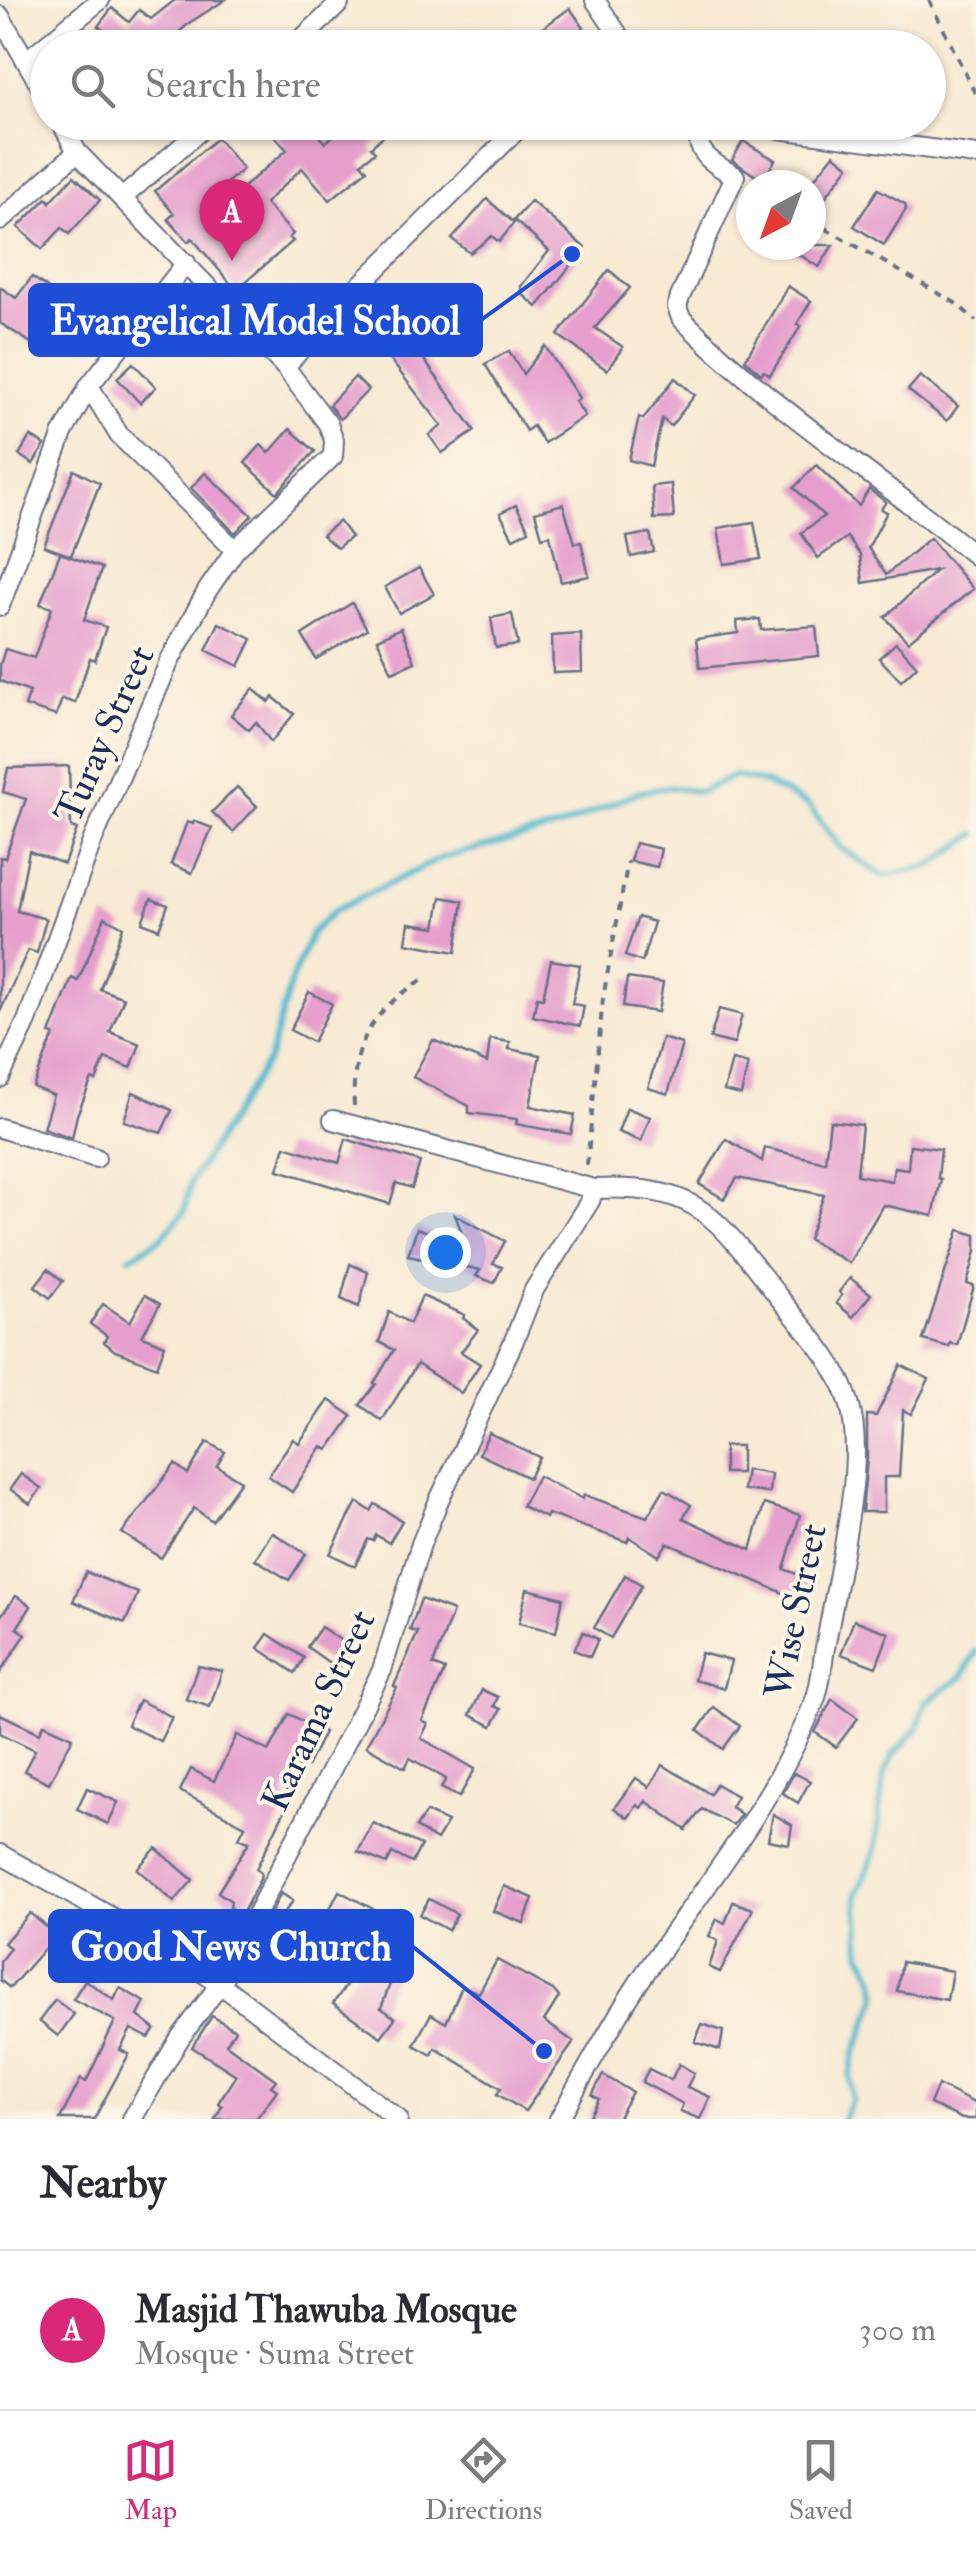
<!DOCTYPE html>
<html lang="en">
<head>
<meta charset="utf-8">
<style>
	:root { --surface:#fff; --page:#f2f2f3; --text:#2b2b33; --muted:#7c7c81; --line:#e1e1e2; --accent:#db2777 }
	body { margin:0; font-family:"IM FELL Double Pica",serif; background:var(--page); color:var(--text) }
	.compass { position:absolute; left:736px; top:170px; width:90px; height:90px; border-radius:50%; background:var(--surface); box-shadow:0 2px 8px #0004; rotate:221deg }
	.you { position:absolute; left:445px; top:1252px; width:35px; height:35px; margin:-25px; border:8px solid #fff; border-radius:50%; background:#1a73e8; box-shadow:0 0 0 15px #1a73e833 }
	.badge { display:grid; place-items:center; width:65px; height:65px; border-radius:50%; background:var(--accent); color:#fff; font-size:32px; font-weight:700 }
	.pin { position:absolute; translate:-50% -82px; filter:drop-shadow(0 2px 5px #0008) }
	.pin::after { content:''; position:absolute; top:52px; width:35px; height:30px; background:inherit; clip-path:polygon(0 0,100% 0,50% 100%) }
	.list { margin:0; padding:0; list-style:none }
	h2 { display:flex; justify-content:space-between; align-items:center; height:130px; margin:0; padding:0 40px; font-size:42px }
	h2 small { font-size:32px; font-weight:400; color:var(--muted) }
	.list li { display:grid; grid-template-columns:65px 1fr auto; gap:30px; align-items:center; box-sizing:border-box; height:160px; padding:0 40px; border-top:2px solid var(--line) }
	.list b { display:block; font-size:38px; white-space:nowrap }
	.list p { margin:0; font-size:32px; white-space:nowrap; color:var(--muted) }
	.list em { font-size:32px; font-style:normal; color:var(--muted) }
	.icon { flex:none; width:55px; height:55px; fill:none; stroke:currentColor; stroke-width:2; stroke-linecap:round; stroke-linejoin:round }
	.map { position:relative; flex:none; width:976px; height:2119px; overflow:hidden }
	.search { position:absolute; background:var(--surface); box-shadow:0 2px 8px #0004; left:30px; right:30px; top:30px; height:110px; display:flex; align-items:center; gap:25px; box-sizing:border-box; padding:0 35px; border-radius:55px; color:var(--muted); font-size:38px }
	.sheet { height:290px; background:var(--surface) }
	nav { display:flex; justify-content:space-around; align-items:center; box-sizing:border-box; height:140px; border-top:2px solid var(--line); background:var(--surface); font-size:28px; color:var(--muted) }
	nav a { display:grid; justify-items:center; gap:5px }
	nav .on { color:var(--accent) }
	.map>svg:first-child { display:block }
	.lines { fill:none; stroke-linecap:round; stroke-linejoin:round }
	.stream { stroke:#51bacf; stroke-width:6 }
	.building { fill:#e59ecd }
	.street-casing { stroke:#687087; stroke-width:22 }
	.path { stroke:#687087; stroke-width:4; stroke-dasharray:8 8; stroke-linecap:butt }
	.street { stroke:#fff; stroke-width:18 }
	.labels { text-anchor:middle; stroke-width:8; stroke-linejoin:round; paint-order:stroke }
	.street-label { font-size:38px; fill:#1b2f5e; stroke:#fcf5e5 }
	.leader { fill:none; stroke:#1d4ed8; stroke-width:4 }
	.callout-dot { fill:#1d4ed8; stroke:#fcf5e5; stroke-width:4 }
	.callout { fill:#1d4ed8; stroke:#1d4ed8; stroke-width:4 }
	.callout-label { font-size:40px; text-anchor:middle; font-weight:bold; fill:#fff }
</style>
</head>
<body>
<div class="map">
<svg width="976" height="2119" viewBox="0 0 976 2119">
	<rect width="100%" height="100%" fill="#fcf5e5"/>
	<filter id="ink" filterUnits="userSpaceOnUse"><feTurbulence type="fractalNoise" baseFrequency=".01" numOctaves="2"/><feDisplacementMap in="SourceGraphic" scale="20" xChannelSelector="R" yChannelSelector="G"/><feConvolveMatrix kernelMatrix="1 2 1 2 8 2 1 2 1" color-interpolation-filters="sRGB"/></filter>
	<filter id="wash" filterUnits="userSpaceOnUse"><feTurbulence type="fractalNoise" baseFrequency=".0048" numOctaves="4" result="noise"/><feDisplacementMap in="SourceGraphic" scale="40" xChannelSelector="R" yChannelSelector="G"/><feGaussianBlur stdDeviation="2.25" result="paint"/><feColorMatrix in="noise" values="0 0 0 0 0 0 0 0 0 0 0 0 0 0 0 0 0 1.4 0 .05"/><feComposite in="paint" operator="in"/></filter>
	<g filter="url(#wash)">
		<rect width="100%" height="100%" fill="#f8ead3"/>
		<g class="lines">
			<g class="stream">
				<polyline points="130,1257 160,1239 184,1212 191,1181 269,1058 291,981 311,933 335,910 442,858 561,827 638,792 669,787 700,792 734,776 765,783 808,805 841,848 883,876 931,866 976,834"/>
				<polyline points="843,2119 852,2100 850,2076 854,2056 878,1996 874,1976 861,1952 857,1894 875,1853 884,1774 893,1755 917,1729 926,1702 962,1677 976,1651"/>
			</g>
		</g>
		<g id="blocks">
			<g class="building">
				<polygon points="175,0 225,0 189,23 162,48 124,48 98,26 112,8 129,22 139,10 151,19"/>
				<polygon points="570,8 588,34 570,48 542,48 533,35"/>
				<polygon points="280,122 308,122 325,143 349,122 399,122 371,147 375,152 361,163 367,170 330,200 302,168 265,203 293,234 289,238 293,241 236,290 192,238 188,242 168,219 174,214 155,191 217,138 243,169 202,204 225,230 255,205 241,189 287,150 270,131"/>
				<polygon points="743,141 775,160 763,181 732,160"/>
				<polygon points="834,154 849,166 811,216 811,183"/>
				<polygon points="74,176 100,200 69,234 62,228 42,249 18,227 47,198 50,202"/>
				<polygon points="878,189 905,204 906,209 884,245 854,226"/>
				<polygon points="487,199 514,223 499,242 492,236 470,253 452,239"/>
				<polygon points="531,201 585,248 537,307 521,293 521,286 549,251 514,220"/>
				<polygon points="784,245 833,245 819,267"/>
				<polygon points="609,270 630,288 595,328 623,347 607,370 558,335"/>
				<polygon points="32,277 49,289 44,296 63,310 36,346 0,323 0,287 16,298"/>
				<polygon points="788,286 811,301 797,324 801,326 770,375 764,371 761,374 745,360"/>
				<polygon points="426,296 444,317 412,343 475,431 442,453 429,435 442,426 360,321 377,308 390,325"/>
				<polygon points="545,346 579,398 575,401 585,416 544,443 533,426 526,431 485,364 509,351 523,374"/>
				<polygon points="133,363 156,387 140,403 117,378"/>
				<polygon points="920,376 958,406 947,421 908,390"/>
				<polygon points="355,377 368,390 340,419 329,405"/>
				<polygon points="675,378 695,395 671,426 662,419 651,466 629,460 639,417 643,419"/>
				<polygon points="290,429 315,451 277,493 245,463 261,445 269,453"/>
				<polygon points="30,436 45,445 33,464 19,455"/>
				<polygon points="816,465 859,506 869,489 886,502 881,509 887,512 868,548 886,575 930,538 973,589 908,642 885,617 937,570 863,583 860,555 847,537 818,558 801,533 824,516 794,488"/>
				<polygon points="74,470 100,483 71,556 44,546"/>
				<polygon points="205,473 252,515 235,533 191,488"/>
				<polygon points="671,484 674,518 654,519 652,486"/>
				<polygon points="563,504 575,543 581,542 589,576 561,582 550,535 542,537 535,512"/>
				<polygon points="516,505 529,530 513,538 500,513"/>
				<polygon points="339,521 351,537 337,548 322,535"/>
				<polygon points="754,522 761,559 724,564 718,528"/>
				<polygon points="650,533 654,552 631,557 627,537"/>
				<polygon points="60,553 102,568 84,620 106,627 95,660 90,658 75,703 62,699 56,716 25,706 30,692 0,681 0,665 5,649 34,658 52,608 40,604"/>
				<polygon points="419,568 434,594 399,613 385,587"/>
				<polygon points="352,603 367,629 316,659 302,635"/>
				<polygon points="512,614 518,645 496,648 491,618"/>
				<polygon points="760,619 761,630 816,626 819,656 700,668 696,639 738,633 737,621"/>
				<polygon points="219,623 252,639 239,666 206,650"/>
				<polygon points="401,628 415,662 392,672 377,639"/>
				<polygon points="581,634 582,672 553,673 552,636"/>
				<polygon points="896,643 917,666 901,681 879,658"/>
				<polygon points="253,689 269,702 273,697 294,714 271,742 256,722 249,730 231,715"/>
				<polygon points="69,766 71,827 77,829 64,864 29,851 17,911 46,919 37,953 28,950 0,1012 0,857 5,858 26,799 3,792 8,768"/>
				<polygon points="237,787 257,806 233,832 212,812"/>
				<polygon points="194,821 212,828 192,873 171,864 187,822 193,824"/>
				<polygon points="635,843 661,849 657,867 630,861"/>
				<polygon points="441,897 463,901 456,952 406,943 409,923 436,927"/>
				<polygon points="151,899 168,905 159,929 142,922"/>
				<polygon points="105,917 123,927 100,989 124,998 110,1032 140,1044 131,1068 105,1058 96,1081 92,1079 77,1115 72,1138 43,1128 53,1095 33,1087 54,1035 50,1034 72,978 78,981"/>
				<polygon points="638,917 654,922 642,962 625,956"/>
				<polygon points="551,960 580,965 572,1004 584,1006 580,1026 533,1016 537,997 543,998"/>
				<polygon points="627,978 663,983 658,1012 623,1007"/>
				<polygon points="309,992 332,1004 313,1042 290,1030"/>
				<polygon points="719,1009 742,1015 734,1044 710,1038"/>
				<polygon points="662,1038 682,1044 668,1094 648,1088"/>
				<polygon points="490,1039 510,1042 509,1049 540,1055 530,1106 575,1115 571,1134 516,1124 517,1119 469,1113 469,1106 413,1077 433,1040 487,1063"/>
				<polygon points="732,1060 748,1064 741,1095 724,1091"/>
				<polygon points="133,1092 172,1110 161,1133 124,1121"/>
				<polygon points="627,1108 650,1117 641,1141 618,1132"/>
				<polygon points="830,1121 862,1125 857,1175 892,1181 894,1167 908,1169 910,1145 941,1149 938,1178 941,1179 933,1216 883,1205 849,1263 808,1239 824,1195 737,1178 724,1199 699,1184 726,1139 762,1161 765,1148 825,1162"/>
				<polygon points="346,1139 420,1162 412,1188 396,1183 390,1204 278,1170 285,1146 339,1163"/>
				<polygon points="455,1215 505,1241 493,1264 502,1267 494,1283 476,1276 480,1270 408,1255 417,1228 467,1246"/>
				<polygon points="959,1230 976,1235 976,1251 967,1284 974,1286 957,1345 950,1343 949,1347 923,1340"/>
				<polygon points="350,1264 368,1272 359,1307 341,1299"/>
				<polygon points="48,1269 63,1281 50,1298 35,1286"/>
				<polygon points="850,1278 871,1294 853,1317 836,1303 842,1295 839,1292"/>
				<polygon points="145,1295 160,1304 142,1336 165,1345 157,1367 115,1351 104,1342 107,1336 90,1324 103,1304 130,1322"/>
				<polygon points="422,1296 465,1315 463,1318 478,1330 461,1352 480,1364 461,1393 417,1364 382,1421 360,1405 376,1384 374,1383 394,1350 379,1342 389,1312 410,1323"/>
				<polygon points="901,1365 929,1379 911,1414 903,1410 899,1477 884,1477 884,1512 862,1512 867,1458 867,1415 876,1416"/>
				<polygon points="329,1400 352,1416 328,1450 322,1446 292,1492 268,1476 293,1439 299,1443"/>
				<polygon points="489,1433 539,1457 529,1478 479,1454"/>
				<polygon points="207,1442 225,1452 217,1466 241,1481 212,1521 194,1508 161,1558 122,1533 175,1464 188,1474"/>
				<rect x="724" y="1446" width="17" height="27"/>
				<polygon points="746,1470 771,1474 769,1493 743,1490"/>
				<polygon points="21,1474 41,1488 30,1504 10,1489"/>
				<polygon points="538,1476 583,1499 584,1495 647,1517 664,1489 691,1505 683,1518 751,1550 764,1504 800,1515 784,1569 814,1581 808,1598 786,1594 667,1543 659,1556 629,1537 627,1542 548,1514 546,1518 522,1506"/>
				<polygon points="357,1502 371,1511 375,1504 402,1521 389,1543 376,1535 373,1541 368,1539 355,1566 330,1554"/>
				<polygon points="272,1532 306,1554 289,1580 255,1559"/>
				<polygon points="86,1572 138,1593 125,1623 73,1601"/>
				<polygon points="625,1575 642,1585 611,1638 594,1628"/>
				<polygon points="527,1589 563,1598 556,1632 519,1623"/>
				<polygon points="16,1596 31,1606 17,1628 26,1634 0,1673 0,1617"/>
				<polygon points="421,1599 453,1611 433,1665 445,1670 422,1721 428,1724 421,1738 475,1769 459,1797 441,1788 446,1779 410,1758 405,1768 366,1746 397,1688 394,1686 418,1632 410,1630"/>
				<polygon points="854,1620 889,1633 876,1667 841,1654"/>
				<polygon points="321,1627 352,1648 338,1669 307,1647"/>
				<polygon points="583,1632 598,1639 590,1657 574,1650"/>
				<polygon points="268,1634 304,1658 295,1673 258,1648"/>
				<polygon points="701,1653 731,1661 724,1688 694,1680"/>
				<polygon points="198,1666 222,1671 210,1707 186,1699"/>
				<polygon points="482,1690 498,1697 494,1706 501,1709 492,1726 470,1715"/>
				<polygon points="832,1699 858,1718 836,1747 815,1732"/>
				<polygon points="139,1700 172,1717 160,1741 127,1725"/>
				<polygon points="714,1707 740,1726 723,1749 698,1730"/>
				<polygon points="0,1714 40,1733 44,1724 73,1737 49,1783 24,1771 35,1750 0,1733"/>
				<polygon points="289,1714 324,1732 307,1767 300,1764 284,1797 290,1800 256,1869 261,1873 260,1879 242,1914 230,1908 231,1901 218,1892 249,1842 239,1838 245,1826 180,1791 191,1769 214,1781 237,1735 269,1751"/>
				<polygon points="663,1765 710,1794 716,1784 737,1796 731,1807 741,1814 733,1825 702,1809 686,1830 646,1801 641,1808 637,1805 628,1818 614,1808 636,1778 649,1787"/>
				<polygon points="794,1773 810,1781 798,1803 783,1793"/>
				<polygon points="87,1788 118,1802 108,1824 77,1809"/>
				<polygon points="426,1812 448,1822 437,1840 416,1827"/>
				<polygon points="773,1814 792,1825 789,1844 768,1840"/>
				<polygon points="373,1823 421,1845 412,1863 392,1853 387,1864 358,1852"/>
				<polygon points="156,1848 193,1880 174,1902 137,1869"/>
				<polygon points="504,1886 533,1898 524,1923 493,1911"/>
				<polygon points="339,1891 377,1911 356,1952 318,1932"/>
				<polygon points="281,1893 293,1901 272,1929 264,1926"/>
				<polygon points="429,1899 457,1914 448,1930 420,1915"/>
				<polygon points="733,1902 753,1909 720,1972 709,1967 718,1941 709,1936 717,1919 725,1923"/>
				<polygon points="30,1913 56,1935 10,1988 0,1980 0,1961 10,1948 4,1943"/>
				<polygon points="371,1949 399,1960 381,2008 395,2018 381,2037 333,2004"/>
				<polygon points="497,1960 553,1990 559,1997 544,2021 574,2042 525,2111 497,2094 501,2088 435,2048 432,2055 414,2045 431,2014 446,2023 462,1986 479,1993"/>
				<polygon points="902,1962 952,1971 947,2000 897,1991"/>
				<polygon points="85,1980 114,2000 120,1988 145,2002 138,2016 155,2029 149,2038 131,2029 120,2050 129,2054 94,2119 60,2119 81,2079 86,2082 115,2021 73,1999"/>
				<polygon points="55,2000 74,2014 58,2036 39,2021"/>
				<polygon points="212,2016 235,2030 226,2044 276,2080 271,2086 277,2090 256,2119 215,2119 222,2106 218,2103 236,2075 192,2047"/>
				<polygon points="702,2024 723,2031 720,2050 695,2042"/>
				<polygon points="679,2064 694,2073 687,2087 710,2097 700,2119 680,2111 683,2104 642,2082 649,2069 671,2080"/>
				<polygon points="603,2075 632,2092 617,2119 588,2119 599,2099 592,2095"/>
				<polygon points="938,2085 976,2104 976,2119 962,2119 930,2104"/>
			</g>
		</g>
	</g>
	<g filter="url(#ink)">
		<use href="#blocks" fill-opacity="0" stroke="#687087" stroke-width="2.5"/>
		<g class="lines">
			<defs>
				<g id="street">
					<polyline points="595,0 627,48"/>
					<polyline points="0,16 48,99"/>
					<polyline points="292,48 339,4"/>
					<polyline points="26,61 100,0"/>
					<path d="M699 122C692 152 712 163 735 176L680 297 677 307 681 318C771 408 878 476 976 556"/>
					<polyline points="725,122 976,155"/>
					<polyline points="122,198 210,122"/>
					<polyline points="0,221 77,152"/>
					<polyline points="285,367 337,308 525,122"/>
					<polyline points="89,386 119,435 235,550"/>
					<polyline points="0,606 63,433 89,386 186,263"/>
					<polyline points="0,1078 27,1021 92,842 170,660 207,591 235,550 333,456 334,440 328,424 285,367 77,152 61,122"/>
					<path d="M333 1120 594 1189C702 1184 716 1219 778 1296 803 1328 837 1361 849 1402 862 1447 851 1506 843 1552 837 1584 831 1616 825 1648 822 1665 821 1684 815 1700 774 1805 701 1890 639 1982 610 2026 585 2073 559 2119"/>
					<polyline points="0,1128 96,1158"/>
					<polyline points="0,1854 161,1945 220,1984 398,2119"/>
					<polyline points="132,2119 180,2038 220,1984 356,1722 382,1670 421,1544 439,1500 513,1343 534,1290 590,1201 594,1189"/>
				</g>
			</defs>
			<use href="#street" class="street-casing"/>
			<g class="path">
				<polyline points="929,0 976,95"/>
				<polyline points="811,220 957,304 976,321"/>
				<path d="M354 1106C351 1042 373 1009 427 977"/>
				<polyline points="587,1165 603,998 628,861"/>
			</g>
			<use href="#street" class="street"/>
		</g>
	</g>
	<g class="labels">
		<g class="street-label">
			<text transform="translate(104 734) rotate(-66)" y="13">Turay Street</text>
			<text transform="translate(795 1611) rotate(-78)" y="13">Wise Street</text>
			<text transform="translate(318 1710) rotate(-65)" y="13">Karama Street</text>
		</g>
	</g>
	<path class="leader" d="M572 254L481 320M544 2051L412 1946"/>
	<g class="callout-dot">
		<circle cx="572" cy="254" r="10"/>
		<circle cx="544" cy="2051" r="10"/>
	</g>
	<g class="callout">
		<rect x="30" y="285" width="451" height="70" rx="10"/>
		<rect x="50" y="1911" width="362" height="70" rx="10"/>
	</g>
	<g class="callout-label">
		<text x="255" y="334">Evangelical Model School</text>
		<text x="231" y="1960">Good News Church</text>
	</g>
</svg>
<svg class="compass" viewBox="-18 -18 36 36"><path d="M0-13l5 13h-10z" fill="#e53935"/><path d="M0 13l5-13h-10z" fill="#7c7c81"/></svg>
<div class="you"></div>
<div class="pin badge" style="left:232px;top:261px">A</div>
<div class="search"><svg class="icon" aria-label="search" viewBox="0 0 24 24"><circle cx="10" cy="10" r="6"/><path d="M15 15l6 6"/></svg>Search here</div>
</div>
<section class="sheet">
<h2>Nearby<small></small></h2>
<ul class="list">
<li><span class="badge">A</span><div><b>Masjid Thawuba Mosque</b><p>Mosque · Suma Street</p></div><em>300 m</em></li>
</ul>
</section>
<nav>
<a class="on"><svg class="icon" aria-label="map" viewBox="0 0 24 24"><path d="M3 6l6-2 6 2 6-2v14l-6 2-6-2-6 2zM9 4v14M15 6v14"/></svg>Map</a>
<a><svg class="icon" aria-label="directions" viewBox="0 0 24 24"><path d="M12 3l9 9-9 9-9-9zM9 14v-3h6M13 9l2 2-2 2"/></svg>Directions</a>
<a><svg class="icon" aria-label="saved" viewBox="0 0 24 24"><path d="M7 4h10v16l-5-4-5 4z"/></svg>Saved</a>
</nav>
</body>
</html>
